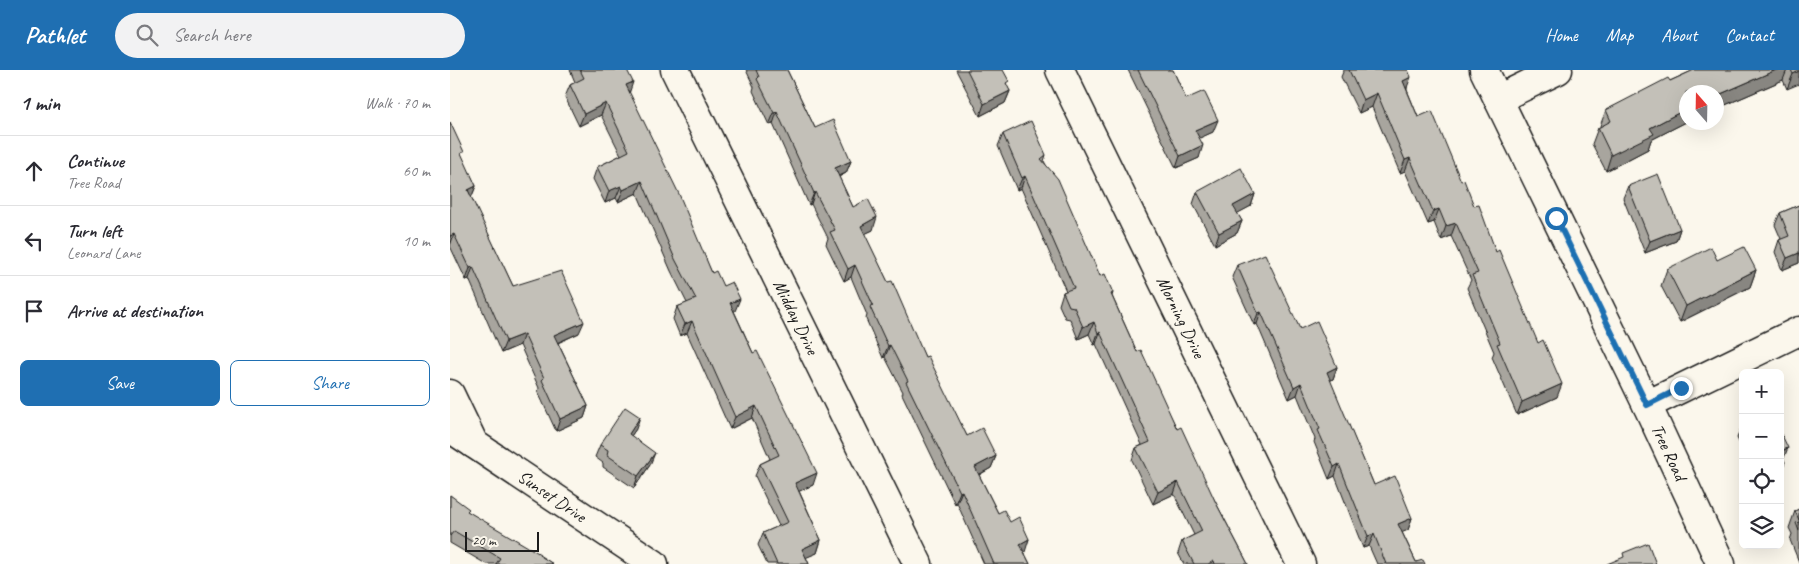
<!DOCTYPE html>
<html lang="en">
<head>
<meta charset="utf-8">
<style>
	:root { --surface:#fff; --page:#f2f2f3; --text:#2b2b33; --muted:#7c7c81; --line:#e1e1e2; --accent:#1f6fb2 }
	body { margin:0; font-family:Caveat,sans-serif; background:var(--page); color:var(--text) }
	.controls { position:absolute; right:15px; bottom:15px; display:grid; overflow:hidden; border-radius:8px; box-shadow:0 5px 20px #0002 }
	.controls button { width:45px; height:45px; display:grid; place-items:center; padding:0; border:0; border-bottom:1px solid var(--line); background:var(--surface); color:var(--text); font:25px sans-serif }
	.compass { position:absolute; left:1229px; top:15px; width:45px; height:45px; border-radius:50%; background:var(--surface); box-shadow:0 5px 20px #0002; rotate:340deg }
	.scale { position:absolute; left:15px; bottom:12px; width:74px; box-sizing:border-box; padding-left:5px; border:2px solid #1c1c1c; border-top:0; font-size:14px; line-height:18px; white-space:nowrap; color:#1c1c1c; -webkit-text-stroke:4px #fbf7ec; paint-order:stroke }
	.stop { position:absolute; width:15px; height:15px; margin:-11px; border:4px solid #1f6fb2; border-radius:50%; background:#fff }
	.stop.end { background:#1f6fb2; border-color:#fff; box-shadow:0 1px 5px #0008 }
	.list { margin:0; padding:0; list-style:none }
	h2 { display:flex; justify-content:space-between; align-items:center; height:65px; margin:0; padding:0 20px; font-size:21px }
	h2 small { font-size:16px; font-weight:400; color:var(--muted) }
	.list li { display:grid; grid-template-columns:32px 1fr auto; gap:15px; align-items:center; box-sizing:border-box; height:70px; padding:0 20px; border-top:1px solid var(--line) }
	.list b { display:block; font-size:19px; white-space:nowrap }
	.list p { margin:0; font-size:16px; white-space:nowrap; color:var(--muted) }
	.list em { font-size:16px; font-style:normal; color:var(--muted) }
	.actions { display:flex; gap:10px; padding:15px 20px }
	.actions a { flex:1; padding:11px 0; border:1px solid var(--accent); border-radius:8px; text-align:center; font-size:18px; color:var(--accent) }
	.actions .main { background:var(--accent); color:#fff }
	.icon { flex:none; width:28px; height:28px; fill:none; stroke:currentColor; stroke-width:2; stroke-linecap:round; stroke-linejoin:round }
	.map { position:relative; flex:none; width:1349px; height:494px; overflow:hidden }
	header { display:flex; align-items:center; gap:30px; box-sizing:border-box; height:70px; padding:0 25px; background:var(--accent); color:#fff }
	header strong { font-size:24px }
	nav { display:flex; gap:28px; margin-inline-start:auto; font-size:18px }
	.search { width:350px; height:45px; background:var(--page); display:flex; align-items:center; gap:12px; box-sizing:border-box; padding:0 18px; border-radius:28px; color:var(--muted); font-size:19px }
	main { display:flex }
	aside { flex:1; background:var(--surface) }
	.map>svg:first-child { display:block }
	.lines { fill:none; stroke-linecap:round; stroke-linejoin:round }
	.minor-casing { stroke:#1c1c1c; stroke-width:31 }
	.minor { stroke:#fbf7ec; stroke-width:28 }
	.wall { fill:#a8a59e; stroke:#1c1c1c }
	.shaded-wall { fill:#888681; stroke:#1c1c1c }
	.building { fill:#c3c0b8; stroke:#1c1c1c }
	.route { stroke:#1f6fb2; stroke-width:6 }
	.labels { text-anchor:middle; stroke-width:4; stroke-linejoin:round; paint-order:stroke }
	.street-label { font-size:18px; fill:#1c1c1c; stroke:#fbf7ec }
</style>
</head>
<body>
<header>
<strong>Pathlet</strong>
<div class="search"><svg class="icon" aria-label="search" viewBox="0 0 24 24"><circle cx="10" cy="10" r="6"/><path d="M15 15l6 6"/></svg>Search here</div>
<nav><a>Home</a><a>Map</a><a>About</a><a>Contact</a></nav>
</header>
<main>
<aside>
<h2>1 min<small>Walk · 70 m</small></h2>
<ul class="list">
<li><svg class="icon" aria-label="ahead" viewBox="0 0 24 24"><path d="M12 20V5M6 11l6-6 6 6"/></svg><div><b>Continue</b><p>Tree Road</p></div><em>60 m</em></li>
<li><svg class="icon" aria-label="left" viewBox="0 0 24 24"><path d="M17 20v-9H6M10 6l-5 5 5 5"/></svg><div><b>Turn left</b><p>Leonard Lane</p></div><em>10 m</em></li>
<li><svg class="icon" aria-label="arrive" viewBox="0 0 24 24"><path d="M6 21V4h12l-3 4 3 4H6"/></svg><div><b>Arrive at destination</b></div></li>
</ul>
<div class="actions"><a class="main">Save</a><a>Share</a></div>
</aside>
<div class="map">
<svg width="1349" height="494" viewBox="0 0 1349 494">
	<rect width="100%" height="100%" fill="#fbf7ec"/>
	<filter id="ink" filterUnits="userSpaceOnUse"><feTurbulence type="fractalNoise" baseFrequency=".02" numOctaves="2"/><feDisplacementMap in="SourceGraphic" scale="10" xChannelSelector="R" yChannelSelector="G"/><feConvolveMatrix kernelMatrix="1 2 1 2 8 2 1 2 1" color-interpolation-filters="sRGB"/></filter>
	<g filter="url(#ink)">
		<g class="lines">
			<defs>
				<g id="minor">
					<polyline points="225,0 468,494"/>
					<polyline points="610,0 851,494"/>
					<polyline points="1034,0 1197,335 1271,494"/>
					<polyline points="1048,29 1108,0"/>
					<polyline points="0,324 24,374"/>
					<polyline points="1197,335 1349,261"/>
					<polyline points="0,358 204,494"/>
				</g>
			</defs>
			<use href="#minor" class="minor-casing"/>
			<use href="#minor" class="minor"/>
		</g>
		<g class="wall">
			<polygon points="120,0 177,0 179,23 262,203 273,216 285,241 284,241 363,415 349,421 371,470 367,483 356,487 359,494 317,494 308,475 313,463 329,456 305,406 310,394 320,389 302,348 280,359 237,263 230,266 223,249 227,237 237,233 221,201 187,123 168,132 166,128 155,133 143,109 147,97 171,85 151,45 129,56 115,27 120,15 125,12"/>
			<polygon points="296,0 337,0 365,58 401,91 396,103 389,107 403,137 423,160 414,164 475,287 517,366 546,386 541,398 529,405 548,443 560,452 579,469 574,482 580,494 534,494 507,433 505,434 452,324 453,322 435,287 433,288 416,249 417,245 401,207 394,211 376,174 378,168 361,134 359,135 323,54 319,55 303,21 304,17"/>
			<polygon points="506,0 553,0 557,16 560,21 555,33 530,46"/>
			<polygon points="678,0 723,0 736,29 763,62 749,68 749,88 726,98"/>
			<polygon points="892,0 958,0 957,20 968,47 1011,111 1024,136 1046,182 1107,327 1067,345 1042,287 1044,282 1017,218 1021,210 1001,166 991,170 984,152 978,154 955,101 950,103 922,37 909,43 891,7 893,2"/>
			<polygon points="1244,0 1349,0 1337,19 1333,10 1266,39 1266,22 1236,22 1236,52 1201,70 1198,79 1156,101 1142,74 1148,58 1150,57 1150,56 1156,40"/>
			<polygon points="0,52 12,87 26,116 21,128 63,216 129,263 108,273 138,336 134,348 106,361 88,322 89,318 70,275 51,283 19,209 16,210 0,176"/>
			<polygon points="553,64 596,85 594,91 650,206 663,223 662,226 687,282 798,494 734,494 728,483 732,471 744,465 724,424 703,434 682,390 686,378 692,375 646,274 644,275 639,264 628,269 620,249 615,248 609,235 613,222 616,221 571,118 567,120 548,76"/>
			<polygon points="1178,116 1230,159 1226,171 1195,183 1173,128"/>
			<polygon points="747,122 805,124 801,136 787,143 792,151 787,163 765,175 743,134"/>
			<polygon points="1349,135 1349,193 1332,200 1325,182 1329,170 1331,169 1325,155 1330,143"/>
			<polygon points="1267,190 1306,200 1300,217 1230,252 1211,216 1217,199"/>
			<polygon points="787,195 850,259 887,297 883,309 880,311 924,415 962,448 958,460 952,462 966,492 975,494 927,494 919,476 913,478 885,406 879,409 864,372 865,369 847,325 839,329 807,254 804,255 782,207"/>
			<polygon points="1292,356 1293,356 1293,380 1287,368"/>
			<polygon points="186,359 181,366 200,395 184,418 153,397 153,393 145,387 150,375"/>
			<polygon points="0,425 18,442 103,494 36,494 0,473"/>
			<polygon points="1349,439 1349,492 1340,470 1342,464 1339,458 1345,441"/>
		</g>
		<g class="shaded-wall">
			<polygon points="1326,0 1337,0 1333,10 1266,39 1266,26"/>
			<polygon points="1349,1 1349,14 1337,19 1343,4"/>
			<polygon points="961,7 956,20 953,11"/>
			<polygon points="183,12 179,24 176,15"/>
			<polygon points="560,21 555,33 530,46 534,34"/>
			<polygon points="927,23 922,37 909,43 913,30"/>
			<polygon points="156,33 151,45 129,56 134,44"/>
			<polygon points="1236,39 1236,52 1201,70 1198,79 1156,101 1161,85 1200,58"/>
			<polygon points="327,42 323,54 319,55 324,43"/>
			<polygon points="768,50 763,62 741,72 745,60"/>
			<polygon points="753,75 749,88 726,98 730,86"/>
			<polygon points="960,88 955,101 950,103 955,90"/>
			<polygon points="401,91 396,103 380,110 385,98"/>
			<polygon points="575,106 571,118 567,120 572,108"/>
			<polygon points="192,111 187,123 168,132 173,120"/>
			<polygon points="26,116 21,128 18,120"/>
			<polygon points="171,116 166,128 155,133 159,121"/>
			<polygon points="365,122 361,134 359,135 364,123"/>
			<polygon points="805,124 801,136 779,148 783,136"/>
			<polygon points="989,139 984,152 978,154 983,141"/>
			<polygon points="427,147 423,160 406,168 411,156"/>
			<polygon points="792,151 787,163 765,175 769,163"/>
			<polygon points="1006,153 1001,166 991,170 996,156"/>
			<polygon points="1230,159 1226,171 1195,183 1200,171"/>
			<polygon points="4,164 0,176 0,166"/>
			<polygon points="1349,183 1349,193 1332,200 1337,188"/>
			<polygon points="405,195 401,207 394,211 398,199"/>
			<polygon points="23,197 19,209 16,210 20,198"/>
			<polygon points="1306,200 1300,217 1230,252 1236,236"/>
			<polygon points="290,229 285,241 276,245 280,233"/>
			<polygon points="811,242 807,254 804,255 808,243"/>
			<polygon points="242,251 237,263 230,266 235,254"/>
			<polygon points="134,252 129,263 100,276 104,265"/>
			<polygon points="644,252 639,264 628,269 633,257"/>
			<polygon points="650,262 646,274 644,275 648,263"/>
			<polygon points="74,264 70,275 51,283 56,271"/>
			<polygon points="440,275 435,287 433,288 438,276"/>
			<polygon points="887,297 883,309 872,314 877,302"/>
			<polygon points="851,313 847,325 839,329 844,317"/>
			<polygon points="1112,314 1107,327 1067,345 1072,332"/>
			<polygon points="138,336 134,348 106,361 110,349"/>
			<polygon points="306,336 302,348 280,359 285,347"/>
			<polygon points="190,347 186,359 174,376 179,364"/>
			<polygon points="1338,378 1333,390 1330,382"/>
			<polygon points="205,383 200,395 184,418 188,406"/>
			<polygon points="546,386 541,398 521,409 525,397"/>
			<polygon points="1335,392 1331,404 1330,405 1330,395"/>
			<polygon points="889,394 885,406 879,409 884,397"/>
			<polygon points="367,403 363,415 341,425 345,413"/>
			<polygon points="728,412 724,424 703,434 708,422"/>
			<polygon points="512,421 507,433 505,434 510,422"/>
			<polygon points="962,448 958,460 944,466 948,454"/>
			<polygon points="924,464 919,476 913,478 918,466"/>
			<polygon points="579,469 575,482 566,486 570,474"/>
			<polygon points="371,470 367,483 348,491 352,479"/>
		</g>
		<g class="building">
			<polygon points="130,0 177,0 183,12 176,15 229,124 262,203 266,201 273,216 282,212 290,229 280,233 303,283 307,281 367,403 345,413 371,470 352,479 359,494 327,494 313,463 338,452 310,394 329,385 306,336 285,347 242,251 235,254 227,237 246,229 225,189 192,111 173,120 171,116 159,121 147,97 179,81 156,33 134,44 120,15 134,8"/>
			<polygon points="306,0 337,0 365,58 383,50 401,91 385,98 403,137 418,129 427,147 411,156 438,212 442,211 475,287 478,286 517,366 532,358 546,386 525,397 548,443 554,440 560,452 569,447 579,469 570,474 580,494 544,494 512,421 510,422 456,312 458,311 440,275 438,276 420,237 423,235 405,195 398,199 380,162 385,160 365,122 364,123 327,42 324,43 307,9 309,7"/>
			<polygon points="517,0 553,0 559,11 556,13 560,21 534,34"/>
			<polygon points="688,0 723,0 736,29 754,21 768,50 745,60 753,75 730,86"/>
			<polygon points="899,0 958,0 961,7 953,11 968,47 982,41 1011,111 1014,110 1024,136 1029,135 1046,182 1049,180 1088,273 1093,270 1112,314 1072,332 1047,274 1050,273 1022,205 1028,203 1006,153 996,156 989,139 983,141 960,88 955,90 927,23 913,30"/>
			<polygon points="1244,0 1326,0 1266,26 1266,22 1236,22 1236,39 1200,58 1204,64 1161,85 1148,58 1161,51 1156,40 1218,8 1220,11"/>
			<polygon points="1341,0 1349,0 1349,1 1343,4"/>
			<polygon points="581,51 596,85 591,89 608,109 650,206 655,204 663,223 661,224 687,282 691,280 727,359 731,357 766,433 798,494 765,494 764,491 758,494 744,494 732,471 752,461 728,412 708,422 686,378 700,372 650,262 648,263 644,252 633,257 624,237 619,236 613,222 624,218 575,106 572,108 553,64"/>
			<polygon points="0,52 14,82 11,83 26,116 18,120 63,216 111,201 134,252 104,265 138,336 110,349 92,310 94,308 74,264 56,271 23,197 20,198 4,164 0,166"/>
			<polygon points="791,98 805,124 783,136 792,151 769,163 747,122"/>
			<polygon points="1208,104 1230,159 1200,171 1178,116"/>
			<polygon points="1349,135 1349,183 1337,188 1329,170 1339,166 1330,143"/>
			<polygon points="1261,177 1267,190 1294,177 1306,200 1236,236 1217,199"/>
			<polygon points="815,184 850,259 867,251 887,297 877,302 924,415 945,406 962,448 948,454 966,492 973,490 975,494 936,494 924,464 918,466 889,394 884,397 868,360 870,359 851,313 844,317 811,242 808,243 787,195"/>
			<polygon points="175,337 190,347 179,364 205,383 188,406 157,385 158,380 150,375"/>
			<polygon points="1330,361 1338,378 1330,381 1335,392 1330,395"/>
			<polygon points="0,425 19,439 17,441 90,484 89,485 103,494 46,494 50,488 4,461 0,466"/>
			<polygon points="1349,439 1349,450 1345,441"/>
			<polygon points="1349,452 1349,461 1346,453"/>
			<polygon points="1198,473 1206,494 1157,494 1174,487 1173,483"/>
		</g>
	</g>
	<g class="lines" filter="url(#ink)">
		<polyline class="route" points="1106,148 1197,335 1231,318"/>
	</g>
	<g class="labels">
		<g class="street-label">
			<text transform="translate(346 247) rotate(64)" y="6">Midday Drive</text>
			<text transform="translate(731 247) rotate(64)" y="6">Morning Drive</text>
			<text transform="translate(1219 382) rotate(65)" y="6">Tree Road</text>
			<text transform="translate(102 426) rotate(34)" y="6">Sunset Drive</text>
		</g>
	</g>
</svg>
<div class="controls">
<button>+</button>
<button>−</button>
<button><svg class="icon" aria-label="locate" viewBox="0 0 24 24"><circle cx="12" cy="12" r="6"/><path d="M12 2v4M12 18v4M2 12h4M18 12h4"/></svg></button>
<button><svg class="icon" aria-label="layers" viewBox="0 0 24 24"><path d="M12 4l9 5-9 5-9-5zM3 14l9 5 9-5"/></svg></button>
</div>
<svg class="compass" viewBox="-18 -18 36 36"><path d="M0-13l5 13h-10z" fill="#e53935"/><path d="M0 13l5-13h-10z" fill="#7c7c81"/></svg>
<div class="scale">20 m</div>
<div class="stop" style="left:1106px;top:148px"></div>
<div class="stop end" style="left:1231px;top:318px"></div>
</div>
</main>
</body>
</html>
